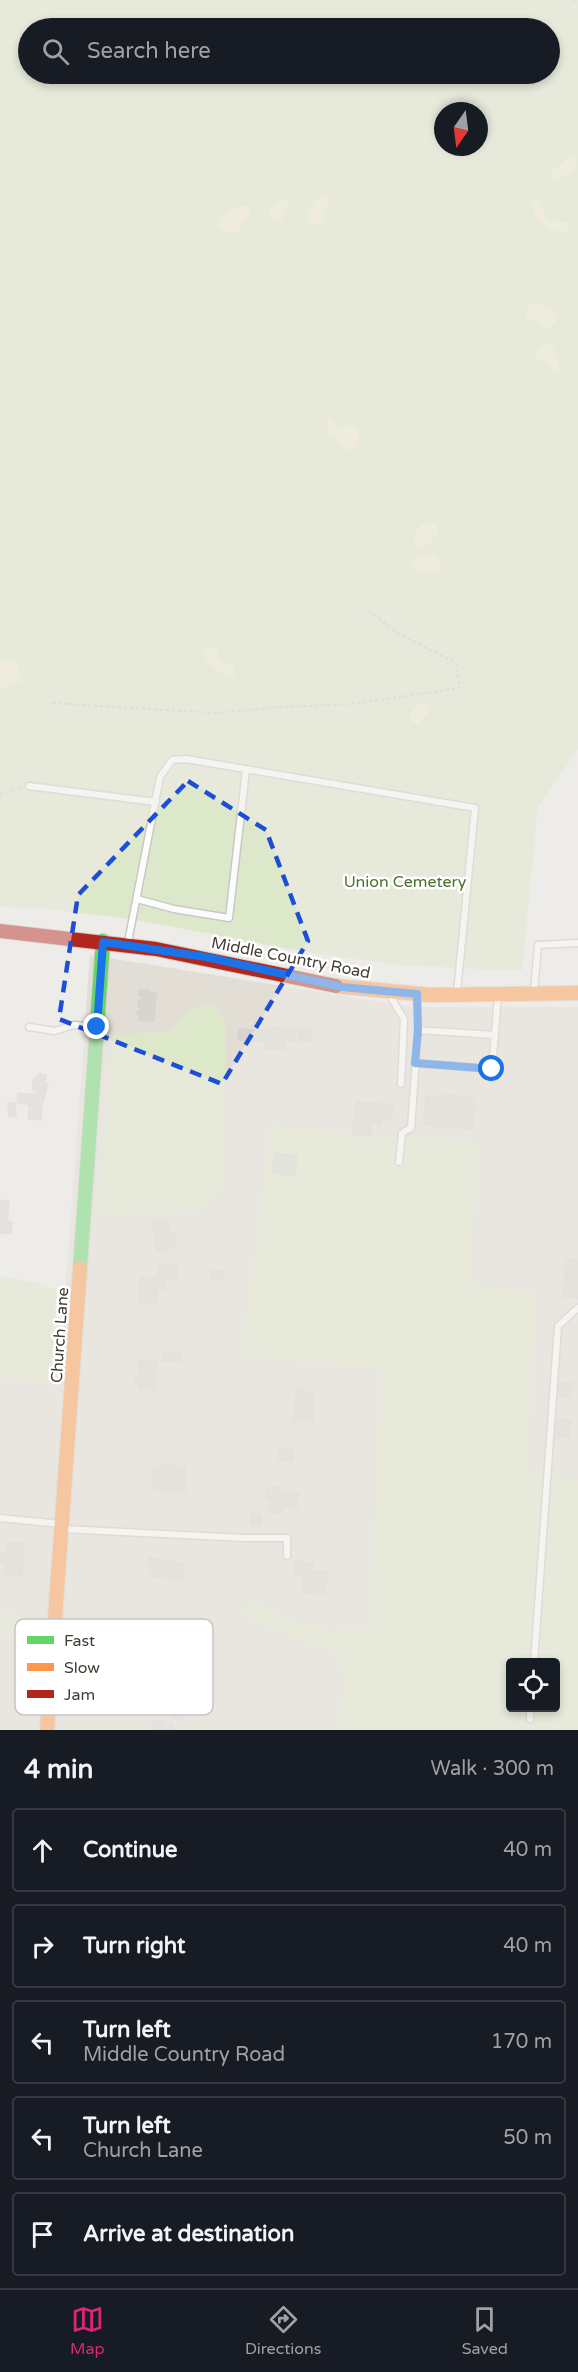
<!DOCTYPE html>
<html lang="en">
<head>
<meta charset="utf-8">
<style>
	:root { --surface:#171b24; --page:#242831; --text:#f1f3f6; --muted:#9ea1a6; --line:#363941; --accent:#db2777 }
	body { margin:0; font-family:"Varela Round",sans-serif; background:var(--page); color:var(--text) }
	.controls { position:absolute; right:18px; bottom:18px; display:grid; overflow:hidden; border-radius:6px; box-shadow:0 3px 9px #0003 }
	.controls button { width:54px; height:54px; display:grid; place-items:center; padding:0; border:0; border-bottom:2px solid var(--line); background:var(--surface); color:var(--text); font:30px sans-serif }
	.compass { position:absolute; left:434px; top:102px; width:54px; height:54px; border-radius:50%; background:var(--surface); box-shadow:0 3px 9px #0003; rotate:194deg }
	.stop { position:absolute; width:18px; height:18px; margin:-14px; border:4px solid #1a73e8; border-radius:50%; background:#fff }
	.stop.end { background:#1a73e8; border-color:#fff; box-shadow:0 2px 6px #0008 }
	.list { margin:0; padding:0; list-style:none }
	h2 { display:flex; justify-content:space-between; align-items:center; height:78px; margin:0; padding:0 24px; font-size:26px }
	h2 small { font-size:20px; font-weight:400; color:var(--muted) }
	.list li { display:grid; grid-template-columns:39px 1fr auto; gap:18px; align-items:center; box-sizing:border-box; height:84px; margin:0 12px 12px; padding:0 12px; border:2px solid var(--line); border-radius:6px }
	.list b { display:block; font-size:22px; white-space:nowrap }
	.list p { margin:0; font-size:20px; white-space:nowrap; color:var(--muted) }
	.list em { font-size:20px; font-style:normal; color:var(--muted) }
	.icon { flex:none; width:33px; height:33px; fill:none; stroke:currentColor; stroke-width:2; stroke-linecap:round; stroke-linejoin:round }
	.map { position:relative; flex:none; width:578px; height:1730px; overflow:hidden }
	.search { position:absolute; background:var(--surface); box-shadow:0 3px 9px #0003; left:18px; right:18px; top:18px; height:66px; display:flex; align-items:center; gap:15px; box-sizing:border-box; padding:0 21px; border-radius:33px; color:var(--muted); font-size:22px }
	.sheet { height:558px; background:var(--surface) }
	nav { display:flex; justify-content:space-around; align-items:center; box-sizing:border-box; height:84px; border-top:2px solid var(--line); background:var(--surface); font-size:16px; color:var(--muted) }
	nav a { display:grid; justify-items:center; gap:3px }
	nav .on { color:var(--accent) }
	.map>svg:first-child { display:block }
	.residential { fill:#e2ddd5; fill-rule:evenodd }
	.green { fill:#dde7c9; fill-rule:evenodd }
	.sand { fill:#f1e9d4 }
	.building { fill:#d8d5d0; stroke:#d6d3ce; stroke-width:1.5 }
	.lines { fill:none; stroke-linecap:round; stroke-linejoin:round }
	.lane-casing { stroke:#cac8c4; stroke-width:9 }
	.fast-casing { stroke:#cfcbc2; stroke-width:16 }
	.slow-casing { stroke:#cfcbc2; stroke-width:16 }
	.jam-casing { stroke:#cfcbc2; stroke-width:16 }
	.path { stroke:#cccac6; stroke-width:2; stroke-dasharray:3 3; stroke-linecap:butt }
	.lane { stroke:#fcfcfc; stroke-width:6 }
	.fast { stroke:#63d668; stroke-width:14 }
	.slow { stroke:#ff974d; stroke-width:14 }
	.jam { stroke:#b3261e; stroke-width:14 }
	.route { stroke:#1a73e8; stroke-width:8 }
	.marked { fill:none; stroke:#1d4ed8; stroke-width:4.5; stroke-dasharray:12 8; stroke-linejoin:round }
	.labels { text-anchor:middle; stroke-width:5; stroke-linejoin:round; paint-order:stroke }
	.park-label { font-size:16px; fill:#4a702d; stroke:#fff }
	.street-label { font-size:16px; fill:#433d35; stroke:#fff }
	.key { fill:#fff; stroke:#c7c5c2; stroke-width:1.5 }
	.key-label { font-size:16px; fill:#433d35 }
</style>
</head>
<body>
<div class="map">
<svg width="578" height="1730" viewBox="0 0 578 1730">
	<rect width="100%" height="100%" fill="#eeece8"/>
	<path class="residential" d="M90 955 412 1007H578V1730H0V1372L59 1377ZM510 1662H556V1708H510Z"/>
	<g class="green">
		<path d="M0 0H578V749L538 807 522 971 397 965 301 951 131 919 41 908 0 907ZM28 28H550V74H28ZM443 111H479V147H443Z"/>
		<polygon points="212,1003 226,1022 224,1185 203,1209 98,1217 113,1035 170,1031 190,1010"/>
		<path d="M271 1126 479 1143 468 1285 535 1292 527 1476 578 1480V1730H338L345 1678 337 1653 245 1618 247 1600 300 1623 332 1631 370 1628 381 1368 241 1357ZM510 1662H556V1708H510Z"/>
		<polygon points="0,1276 38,1283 56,1290 52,1383 0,1378"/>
		<polygon points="0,1610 22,1615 34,1651 0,1632"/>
	</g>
	<g class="sand">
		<polygon points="568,157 576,158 576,169 567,176 553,179 551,173"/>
		<path d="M322 194 330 197V202L323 209 324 223 314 224 309 221C306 207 314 203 322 194Z"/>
		<path d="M535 197 548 220 568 223 570 228 563 232C545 229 534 219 531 201Z"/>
		<path d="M281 200H286L288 205 281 221 275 222C261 214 274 207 281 200Z"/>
		<path d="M247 206 250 209 249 216 242 222 239 231C230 232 224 232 218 225L219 218C224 214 240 205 247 206Z"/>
		<path d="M535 303 554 310C560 319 556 327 544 328L538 322 526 318 528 306Z"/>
		<path d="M543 343 550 344C557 352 561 364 558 373L553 372 544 361 536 359 535 352Z"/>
		<polygon points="327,417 333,419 340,429 351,425 355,426 359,432 357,445 352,449 344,449 338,440 328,435"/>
		<path d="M428 522 437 525V535L425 547 416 546C411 537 417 525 428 522Z"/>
		<path d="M423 555C431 555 435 555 441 562L438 571C430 573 418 575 412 568L413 560Z"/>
		<polygon points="210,647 217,650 221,662 233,665 235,676 229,679 208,663 204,655 206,649"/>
		<polygon points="8,660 17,662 21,681 0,689 0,662"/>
		<polygon points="419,704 427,705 429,712 419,724 412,722 410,714"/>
	</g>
	<g class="building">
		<polygon points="140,990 150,990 150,993 156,994 154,1021 139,1020 140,1014 137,1014 138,1011 141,1011 141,1008 138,1007 139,1000 142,1000 142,995 139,995"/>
		<polygon points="267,1027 296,1029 295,1041 286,1040 285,1050 265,1048"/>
		<polygon points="299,1028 312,1029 310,1041 298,1040"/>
		<polygon points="239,1029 265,1030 264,1042 238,1040"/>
		<polygon points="38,1074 46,1075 45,1083 48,1083 42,1106 17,1103 18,1093 37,1095 37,1090 32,1090 34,1077 37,1077"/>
		<polygon points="443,1094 475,1099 473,1129 424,1125 426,1096 443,1097"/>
		<polygon points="356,1102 393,1105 391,1120 382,1119 381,1124 372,1124 370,1136 352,1135"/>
		<polygon points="8,1103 15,1103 16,1116 9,1117"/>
		<polygon points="29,1106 42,1106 41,1120 28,1119"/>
		<polygon points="275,1153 297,1156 295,1175 289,1175 289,1176 272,1172"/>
		<polygon points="0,1200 9,1201 7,1221 12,1222 11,1234 0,1233"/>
		<polygon points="153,1220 168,1222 168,1232 176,1233 175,1248 166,1248 166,1252 158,1251 158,1246 155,1246 156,1232 153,1232"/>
		<polygon points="566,1259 578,1260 578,1298 564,1297"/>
		<polygon points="159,1265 177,1266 176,1279 166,1279 165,1289 158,1289 157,1303 138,1302 140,1278 158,1278"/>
		<polygon points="212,1270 223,1272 222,1279 211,1278"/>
		<rect x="162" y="1353" width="18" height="8"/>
		<polygon points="138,1360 156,1361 155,1390 139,1390 139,1385 134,1385 134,1378 138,1378"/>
		<polygon points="558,1382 571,1383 570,1398 556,1396"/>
		<polygon points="297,1388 303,1389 302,1393 314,1393 313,1422 293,1422"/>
		<polygon points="553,1419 571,1420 569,1438 552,1436"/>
		<polygon points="280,1448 294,1450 292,1462 278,1460"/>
		<polygon points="159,1464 178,1465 178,1467 185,1468 185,1491 152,1490 153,1467 159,1467"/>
		<polygon points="273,1486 282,1487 282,1491 298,1493 297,1507 284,1506 283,1513 269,1512 270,1499 266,1499 266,1489 272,1490"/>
		<polygon points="252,1514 261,1515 260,1525 251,1524"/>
		<polygon points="7,1542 24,1543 22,1576 4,1575 5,1564 0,1564 0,1552 7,1553"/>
		<polygon points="149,1558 184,1563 182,1580 152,1577 153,1569 149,1569"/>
		<polygon points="296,1561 313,1563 312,1570 327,1572 325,1595 302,1593 303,1575 295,1574"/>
		<polygon points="173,1704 185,1705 185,1718 172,1718"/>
		<polygon points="153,1721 165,1721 165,1726 172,1724 174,1730 154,1730"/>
	</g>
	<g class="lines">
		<defs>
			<g id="lane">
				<polyline points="29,786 156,802"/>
				<polyline points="137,899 174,909 229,918 246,770"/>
				<polyline points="128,942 160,777 172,760 186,759 475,808 457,992"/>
				<polyline points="534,991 538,945 578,943"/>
				<polyline points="390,996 404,1019 401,1084"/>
				<polyline points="29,1027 55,1031 74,1025 96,1027"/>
				<polyline points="418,1030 495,1035"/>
				<polyline points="415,1063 492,1069 498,996"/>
				<polyline points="399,1162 402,1133 411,1128 418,1030 417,995"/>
				<polyline points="0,1518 61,1524"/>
				<polyline points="62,1529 245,1538 287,1538 287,1556"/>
				<polyline points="534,1662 558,1326 578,1308"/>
				<polyline points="530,1719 530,1708"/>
			</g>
			<polyline id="fast" points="80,1268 103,941"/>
			<g id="slow">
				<polyline points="336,986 430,995 578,993"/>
				<polyline points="47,1730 80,1268"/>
			</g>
			<polyline id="jam" points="0,931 156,949 336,986"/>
		</defs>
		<use href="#lane" class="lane-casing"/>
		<use href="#fast" class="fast-casing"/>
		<use href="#slow" class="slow-casing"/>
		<use href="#jam" class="jam-casing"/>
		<g class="path">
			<polyline points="572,0 578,2"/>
			<polyline points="52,703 215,713 280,707 352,704 460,688 456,663 397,633 363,606"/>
			<polyline points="0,794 21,788"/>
		</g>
		<use href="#lane" class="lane"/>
		<use href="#fast" class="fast"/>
		<use href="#slow" class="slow"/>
		<use href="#jam" class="jam"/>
	</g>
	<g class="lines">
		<polyline class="route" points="97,1027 103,942 206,957 342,987 417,994 418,1030 415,1063 492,1069"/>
	</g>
	<path d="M0 0H578V1730H0ZM188 781 266 830 308 941 222 1084 59 1019 78 895Z" fill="#eeece8" fill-opacity=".55" fill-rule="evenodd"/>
	<path class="marked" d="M188 781 266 830 308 941 222 1084 59 1019 78 895Z"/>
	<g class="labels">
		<g class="park-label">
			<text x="405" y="887">Union Cemetery</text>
		</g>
		<g class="street-label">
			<text transform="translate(291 957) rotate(11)" y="6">Middle Country Road</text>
			<text transform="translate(59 1335) rotate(-86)" y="6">Church Lane</text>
		</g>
	</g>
	<rect x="15" y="1619" width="198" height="96" rx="9" class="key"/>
	<rect x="27" y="1636" width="27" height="8" fill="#63d668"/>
	<rect x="27" y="1663" width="27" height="8" fill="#ff974d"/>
	<rect x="27" y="1690" width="27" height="8" fill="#b3261e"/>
	<g class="key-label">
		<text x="64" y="1646">Fast</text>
		<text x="64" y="1673">Slow</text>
		<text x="64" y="1700">Jam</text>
	</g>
</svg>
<div class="controls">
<button><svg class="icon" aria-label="locate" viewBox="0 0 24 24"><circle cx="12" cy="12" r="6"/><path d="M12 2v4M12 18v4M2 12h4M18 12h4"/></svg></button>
</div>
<svg class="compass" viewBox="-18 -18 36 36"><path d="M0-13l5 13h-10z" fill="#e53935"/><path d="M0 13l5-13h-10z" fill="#9ea1a6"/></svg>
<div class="stop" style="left:492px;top:1069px"></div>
<div class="stop end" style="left:97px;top:1027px"></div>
<div class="search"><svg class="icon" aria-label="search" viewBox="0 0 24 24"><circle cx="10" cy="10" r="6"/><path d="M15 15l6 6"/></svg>Search here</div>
</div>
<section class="sheet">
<h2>4 min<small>Walk · 300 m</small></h2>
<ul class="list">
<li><svg class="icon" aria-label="ahead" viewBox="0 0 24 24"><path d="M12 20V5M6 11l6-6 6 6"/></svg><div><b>Continue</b></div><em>40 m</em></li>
<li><svg class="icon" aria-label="right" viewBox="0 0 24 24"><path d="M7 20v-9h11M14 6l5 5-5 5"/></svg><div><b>Turn right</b></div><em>40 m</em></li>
<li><svg class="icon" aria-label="left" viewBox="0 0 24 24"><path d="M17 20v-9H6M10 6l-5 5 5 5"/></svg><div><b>Turn left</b><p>Middle Country Road</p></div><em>170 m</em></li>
<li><svg class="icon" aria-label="left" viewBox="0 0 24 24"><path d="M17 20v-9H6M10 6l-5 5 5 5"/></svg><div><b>Turn left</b><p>Church Lane</p></div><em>50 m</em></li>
<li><svg class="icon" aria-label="arrive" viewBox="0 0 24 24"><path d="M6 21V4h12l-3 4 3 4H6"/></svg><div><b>Arrive at destination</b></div></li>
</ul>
</section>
<nav>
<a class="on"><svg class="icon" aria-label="map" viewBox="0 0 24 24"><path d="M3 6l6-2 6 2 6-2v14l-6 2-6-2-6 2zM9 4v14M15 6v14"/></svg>Map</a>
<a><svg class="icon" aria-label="directions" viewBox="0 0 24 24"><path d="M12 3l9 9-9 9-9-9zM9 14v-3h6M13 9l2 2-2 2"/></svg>Directions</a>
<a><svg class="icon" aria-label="saved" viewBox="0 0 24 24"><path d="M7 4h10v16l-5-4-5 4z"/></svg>Saved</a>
</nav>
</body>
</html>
